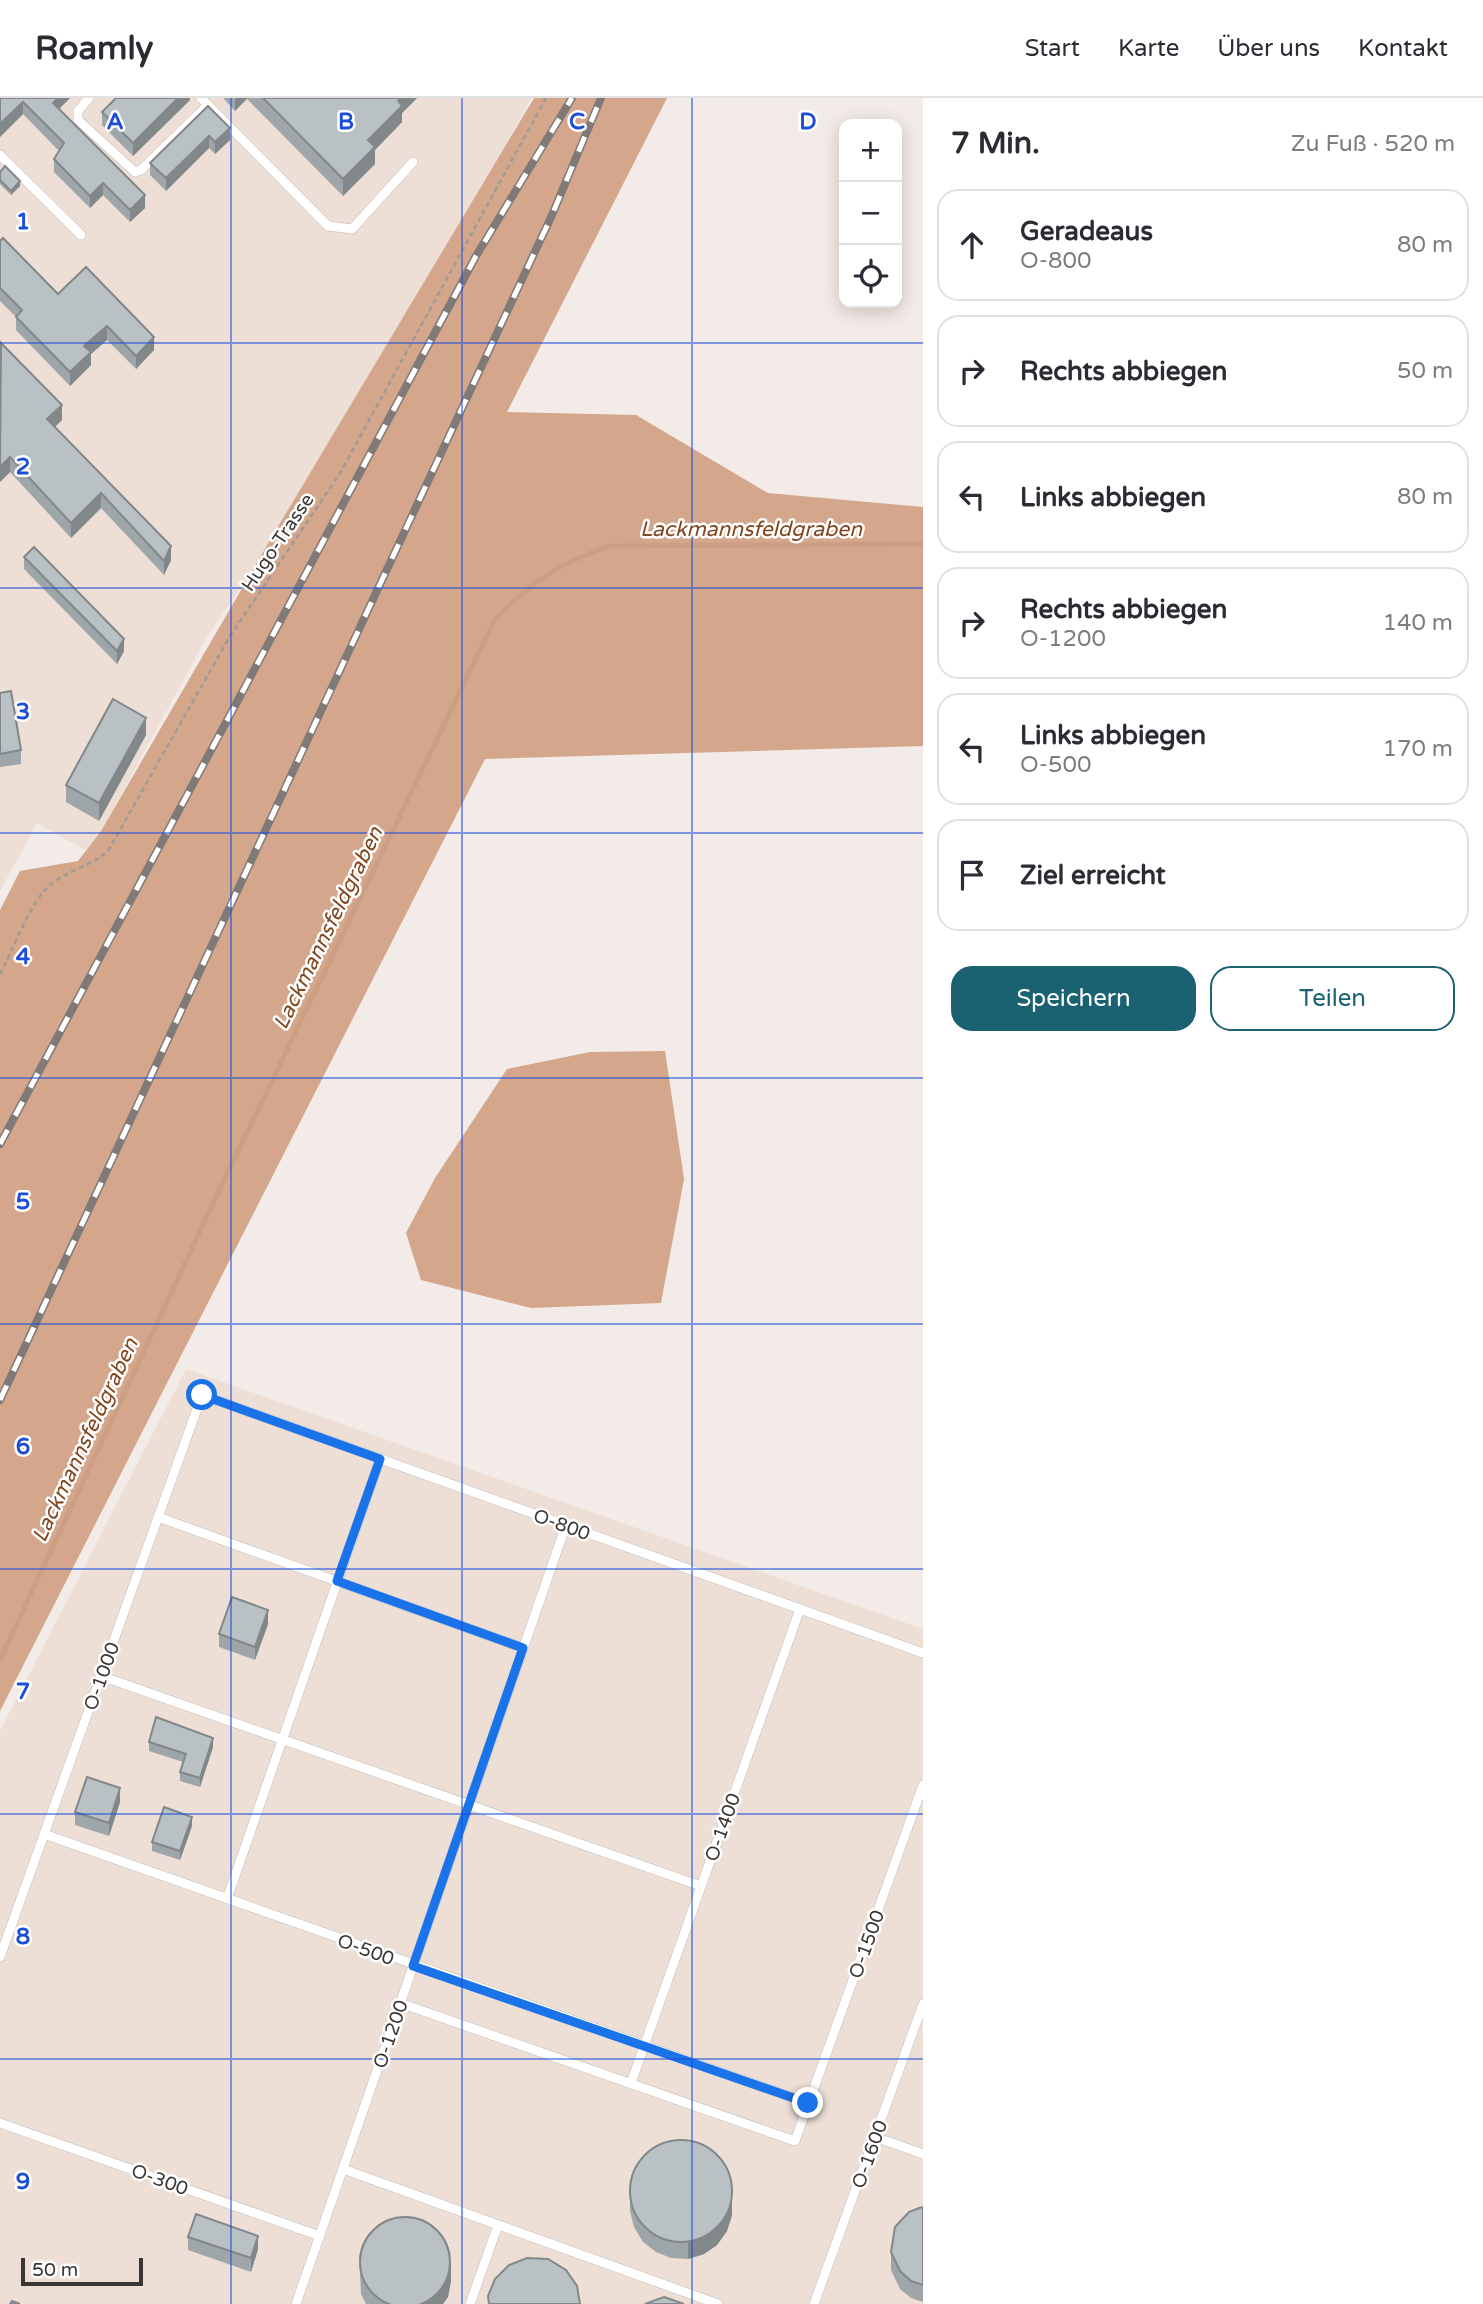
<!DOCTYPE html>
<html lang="de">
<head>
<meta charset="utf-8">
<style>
	:root { --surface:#fff; --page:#f2f2f3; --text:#2b2b33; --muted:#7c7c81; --line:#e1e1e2; --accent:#1a6171 }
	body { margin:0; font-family:"Varela Round",sans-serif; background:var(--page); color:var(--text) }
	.controls { position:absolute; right:21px; top:21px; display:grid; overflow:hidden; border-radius:14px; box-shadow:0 4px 18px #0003 }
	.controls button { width:63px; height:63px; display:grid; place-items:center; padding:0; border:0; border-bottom:2px solid var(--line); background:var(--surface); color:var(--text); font:35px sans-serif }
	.scale { position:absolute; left:21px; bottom:18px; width:122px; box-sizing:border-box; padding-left:7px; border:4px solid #3a3735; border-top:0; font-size:19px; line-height:24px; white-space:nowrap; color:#3a3735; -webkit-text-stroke:5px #fff; paint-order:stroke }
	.stop { position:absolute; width:21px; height:21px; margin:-16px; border:5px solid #1a73e8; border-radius:50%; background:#fff }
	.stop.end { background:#1a73e8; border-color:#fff; box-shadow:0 2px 7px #0008 }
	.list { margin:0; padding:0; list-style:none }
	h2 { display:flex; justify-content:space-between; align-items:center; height:91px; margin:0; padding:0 28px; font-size:30px }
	h2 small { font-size:23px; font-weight:400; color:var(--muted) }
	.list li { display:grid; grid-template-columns:46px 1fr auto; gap:21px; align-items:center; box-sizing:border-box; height:112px; margin:0 14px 14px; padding:0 14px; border:2px solid var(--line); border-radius:21px }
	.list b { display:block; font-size:26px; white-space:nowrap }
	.list p { margin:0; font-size:23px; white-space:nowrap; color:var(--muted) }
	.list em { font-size:23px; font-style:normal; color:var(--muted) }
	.actions { display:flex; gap:14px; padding:21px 28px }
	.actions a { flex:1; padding:16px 0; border:2px solid var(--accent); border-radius:21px; text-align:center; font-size:24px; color:var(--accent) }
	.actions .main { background:var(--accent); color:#fff }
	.icon { flex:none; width:38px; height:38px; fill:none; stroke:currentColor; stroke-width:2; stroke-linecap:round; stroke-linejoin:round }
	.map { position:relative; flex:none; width:923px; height:2206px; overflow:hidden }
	header { display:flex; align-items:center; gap:42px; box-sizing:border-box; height:98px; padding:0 35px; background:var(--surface); border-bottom:2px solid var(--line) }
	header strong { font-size:33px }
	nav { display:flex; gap:38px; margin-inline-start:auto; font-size:24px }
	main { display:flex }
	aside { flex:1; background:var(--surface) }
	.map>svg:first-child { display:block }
	.built { fill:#eddfd6 }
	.forest { fill:#d4a68b }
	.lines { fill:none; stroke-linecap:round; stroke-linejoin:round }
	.stream { stroke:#cc9e83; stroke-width:5 }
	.service-casing { stroke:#c3bbb7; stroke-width:10 }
	.path { stroke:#a09a97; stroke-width:2.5; stroke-dasharray:5 3.5; stroke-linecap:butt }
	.service { stroke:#fff; stroke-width:9 }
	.rail-casing { stroke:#7f7a77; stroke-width:8 }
	.rail { stroke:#fff; stroke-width:5; stroke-dasharray:16; stroke-linecap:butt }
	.wall { fill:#9fa6a9 }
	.shaded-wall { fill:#828789 }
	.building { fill:#b9c1c4; stroke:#828789; stroke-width:2 }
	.route { stroke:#1a73e8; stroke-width:9 }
	.grid { fill:none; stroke:#1d4ed8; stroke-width:2; stroke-opacity:0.55 }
	.labels { text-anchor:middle; stroke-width:5; stroke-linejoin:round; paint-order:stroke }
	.street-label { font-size:19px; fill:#3a3735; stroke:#fff }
	.water-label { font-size:21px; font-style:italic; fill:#81461d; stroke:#fff }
	.grid-label { font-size:23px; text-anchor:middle; font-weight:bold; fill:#1d4ed8; stroke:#fff; stroke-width:5; stroke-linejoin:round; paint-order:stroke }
</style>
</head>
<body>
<header>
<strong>Roamly</strong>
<nav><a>Start</a><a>Karte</a><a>Über uns</a><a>Kontakt</a></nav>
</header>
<main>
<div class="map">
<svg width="923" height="2206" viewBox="0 0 923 2206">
	<rect width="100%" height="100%" fill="#f3ebe7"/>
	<g class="built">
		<polygon points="0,0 531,0 385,279 207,539 101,733 85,752 37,725 0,793"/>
		<polygon points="186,1271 923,1531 923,2206 0,2206 0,1633"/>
	</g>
	<g class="forest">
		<polygon points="534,0 667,0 507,314 636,317 768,395 923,409 923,648 485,661 0,1613 0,812 20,773 78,763 101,733 273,437"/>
		<polygon points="665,953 684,1081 661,1205 531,1210 421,1182 406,1135 435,1080 507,971 590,954"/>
	</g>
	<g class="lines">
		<path class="stream" d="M0 1562 214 1103 495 521C534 482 558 466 610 448L923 446"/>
		<defs>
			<g id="service">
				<polyline points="89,0 78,13 78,22 135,74 141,72 208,7"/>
				<polyline points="201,0 328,128 352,131 413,64"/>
				<polyline points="0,57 81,137"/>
				<polyline points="158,1419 523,1550"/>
				<polyline points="101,1578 701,1788"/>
				<polyline points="44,1736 808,2005"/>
				<polyline points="227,1801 380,1361"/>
				<polyline points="0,1859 202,1297 923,1555"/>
				<polyline points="400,1905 795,2043 923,1687"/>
				<polyline points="631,1985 800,1511"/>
				<polyline points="0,2025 320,2138"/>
				<polyline points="875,2039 923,2056"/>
				<polyline points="343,2071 718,2206"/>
				<polyline points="296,2206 566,1427"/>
				<polyline points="470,2206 498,2127"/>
				<polyline points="814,2206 923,1906"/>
			</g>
		</defs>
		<use href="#service" class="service-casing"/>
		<path class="path" d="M0 876C13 852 31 802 51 786 69 772 91 768 108 753L230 538 339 377 546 0"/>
		<use href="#service" class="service"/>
		<defs>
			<g id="rail">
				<polyline points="0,1046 476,158 572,0"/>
				<polyline points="0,1302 552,117 601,0"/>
			</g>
		</defs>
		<use href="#rail" class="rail-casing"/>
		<use href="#rail" class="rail"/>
	</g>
	<g class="wall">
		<polygon points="0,0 70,0 59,11 145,110 130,124 103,97 90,110 54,74 54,61 59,53 23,16 0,39"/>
		<polygon points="190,0 190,2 133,58 102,27 102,14"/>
		<polygon points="223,0 417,0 402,15 402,24 375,52 375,66 343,98 247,1 235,13"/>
		<polygon points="208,8 230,42 215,56 209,50 166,93 150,77 150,65"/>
		<polygon points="0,74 20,88 11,97 0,86"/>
		<polygon points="0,143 58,196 154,252 136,271 107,242 91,256 91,267 70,288 16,232 16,219 0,203"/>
		<polygon points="0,246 62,322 55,329 171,462 164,477 101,410 71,440 10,374 0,384"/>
		<polygon points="24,459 124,553 117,566 24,471"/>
		<polygon points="0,595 21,652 21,666 0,669"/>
		<polygon points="146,637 99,723 66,704 66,687"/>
		<polygon points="268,1526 255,1562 219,1549 219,1536"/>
		<polygon points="149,1644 213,1649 200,1689 180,1683 180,1674 183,1664 149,1653"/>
		<polygon points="120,1704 109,1738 75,1727 75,1714"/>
		<polygon points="192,1728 180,1762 152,1753 152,1744"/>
		<polygon points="630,2095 732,2117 727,2133 717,2147 704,2156 688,2161 671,2160 656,2154 643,2144 634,2129 630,2113"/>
		<polygon points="923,2109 923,2204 911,2200 900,2191 891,2172 891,2154"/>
		<polygon points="188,2139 258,2151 251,2174 188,2152"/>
		<polygon points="359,2157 451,2183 448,2199 443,2206 366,2206 361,2196"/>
	</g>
	<g class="shaded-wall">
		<polygon points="58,0 70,0 53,17 53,5"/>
		<polygon points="178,0 190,0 190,2 133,58 133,45"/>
		<polygon points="235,0 247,0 235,13"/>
		<polygon points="400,0 417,0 402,15 402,24 375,52 375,66 343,98 343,81 368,42"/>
		<polygon points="23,4 23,16 0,39 0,26"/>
		<polygon points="230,30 230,42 215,56 215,44"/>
		<polygon points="209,38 209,50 166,93 166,80"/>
		<polygon points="20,83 20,88 11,97 11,93"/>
		<polygon points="103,85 103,97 90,110 90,98"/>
		<polygon points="145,97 145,110 130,124 130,112"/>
		<polygon points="107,228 107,242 91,256 91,267 70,288 70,274 84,248"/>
		<polygon points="154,239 154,252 136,271 136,258"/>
		<polygon points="62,307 62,322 47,336 47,321"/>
		<polygon points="10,359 10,374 0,384 0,369"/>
		<polygon points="101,395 101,410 71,440 71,425"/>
		<polygon points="171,448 171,462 164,477 164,463"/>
		<polygon points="124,541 124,553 117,566 117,553"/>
		<polygon points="146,620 146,637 99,723 99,705"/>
		<polygon points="268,1512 268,1526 255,1562 255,1549"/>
		<polygon points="213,1640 213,1649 200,1689 200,1680"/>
		<polygon points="120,1690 120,1704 109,1738 109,1725"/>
		<polygon points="192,1719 192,1728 180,1762 180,1753"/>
		<polygon points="732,2100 732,2117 727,2133 717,2147 704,2156 688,2161 688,2143"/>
		<polygon points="258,2138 258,2151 251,2174 251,2160"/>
		<polygon points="451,2165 451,2183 448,2199 443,2206 423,2206"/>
	</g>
	<g class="building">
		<polygon points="0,0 58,0 53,5 145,97 130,112 103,85 90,98 54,61 64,45 23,4 0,26"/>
		<polygon points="116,0 178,0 133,45 102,14"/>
		<polygon points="263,0 400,0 398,3 402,8 368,42 375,49 343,81"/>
		<polygon points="208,8 230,30 215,44 209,38 166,80 150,65"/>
		<polygon points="5,68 20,83 11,93 0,82 0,74"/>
		<polygon points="3,140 58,196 86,169 154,239 136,258 107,228 84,248 91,254 70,274 16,219 22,212 0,190 0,143"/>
		<polygon points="1,245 62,307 47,321 171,448 164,463 101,395 71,425 10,359 0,369"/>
		<polygon points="34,449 124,541 117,553 24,459"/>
		<polygon points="11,593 21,652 0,656 0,595"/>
		<polygon points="113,601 146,620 99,705 66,687"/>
		<polygon points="232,1499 268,1512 255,1549 219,1536"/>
		<polygon points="156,1619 213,1640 200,1680 180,1674 186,1656 149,1644"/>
		<polygon points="87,1679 120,1690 109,1725 75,1714"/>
		<polygon points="164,1709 192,1719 180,1753 152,1744"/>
		<circle cx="681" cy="2093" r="51"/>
		<polygon points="923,2109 923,2187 911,2183 900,2173 891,2154 895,2129 909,2114 919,2110"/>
		<polygon points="196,2116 258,2138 251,2160 188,2139"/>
		<circle cx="405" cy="2164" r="45"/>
		<polygon points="527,2160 548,2161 566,2172 577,2188 580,2206 489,2206 488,2198 495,2181 509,2167"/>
		<polygon points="664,2199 684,2206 645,2206"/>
		<polygon points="12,2203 20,2206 10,2206"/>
	</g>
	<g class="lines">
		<polyline class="route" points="202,1297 380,1361 337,1483 523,1550 413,1868 808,2005"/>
	</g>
	<path class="grid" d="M231 0V2206M462 0V2206M692 0V2206M0 245H923M0 490H923M0 735H923M0 980H923M0 1226H923M0 1471H923M0 1716H923M0 1961H923"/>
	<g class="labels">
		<g class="street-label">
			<text transform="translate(277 444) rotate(-56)" y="7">Hugo-Trasse</text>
			<text transform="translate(562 1426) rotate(20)" y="7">O-800</text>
			<text transform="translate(101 1578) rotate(-70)" y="7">O-1000</text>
			<text transform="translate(722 1729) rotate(-70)" y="7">O-1400</text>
			<text transform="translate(866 1846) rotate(-70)" y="7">O-1500</text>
			<text transform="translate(366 1851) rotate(20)" y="7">O-500</text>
			<text transform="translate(390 1936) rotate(-71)" y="7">O-1200</text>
			<text transform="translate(869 2056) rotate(-70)" y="7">O-1600</text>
			<text transform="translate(160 2081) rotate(20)" y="7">O-300</text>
		</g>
		<g class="water-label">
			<text x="751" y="438">Lackmannsfeldgraben</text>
			<text transform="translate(328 830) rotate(-64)" y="7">Lackmannsfeldgraben</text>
			<text transform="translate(85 1342) rotate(-65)" y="7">Lackmannsfeldgraben</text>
		</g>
	</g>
	<g class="grid-label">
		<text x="115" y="31">A</text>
		<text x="346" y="31">B</text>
		<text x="577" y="31">C</text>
		<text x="808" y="31">D</text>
		<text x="23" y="131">1</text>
		<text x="23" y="376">2</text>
		<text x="23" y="621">3</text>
		<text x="23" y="866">4</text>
		<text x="23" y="1111">5</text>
		<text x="23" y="1356">6</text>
		<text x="23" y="1601">7</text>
		<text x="23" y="1846">8</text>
		<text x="23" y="2091">9</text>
	</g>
</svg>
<div class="controls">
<button>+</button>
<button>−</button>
<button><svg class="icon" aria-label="locate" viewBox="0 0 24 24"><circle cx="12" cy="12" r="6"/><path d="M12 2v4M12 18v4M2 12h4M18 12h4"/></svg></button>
</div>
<div class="scale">50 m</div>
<div class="stop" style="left:202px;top:1297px"></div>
<div class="stop end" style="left:808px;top:2005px"></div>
</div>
<aside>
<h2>7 Min.<small>Zu Fuß · 520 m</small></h2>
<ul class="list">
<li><svg class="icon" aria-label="ahead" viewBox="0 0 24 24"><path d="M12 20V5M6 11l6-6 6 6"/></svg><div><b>Geradeaus</b><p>O-800</p></div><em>80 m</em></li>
<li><svg class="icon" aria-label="right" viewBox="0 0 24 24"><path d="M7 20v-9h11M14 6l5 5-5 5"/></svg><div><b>Rechts abbiegen</b></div><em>50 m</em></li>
<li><svg class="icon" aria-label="left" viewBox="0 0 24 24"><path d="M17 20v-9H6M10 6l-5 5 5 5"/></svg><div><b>Links abbiegen</b></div><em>80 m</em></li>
<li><svg class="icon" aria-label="right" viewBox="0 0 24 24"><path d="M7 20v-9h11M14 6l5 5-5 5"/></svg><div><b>Rechts abbiegen</b><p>O-1200</p></div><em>140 m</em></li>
<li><svg class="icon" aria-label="left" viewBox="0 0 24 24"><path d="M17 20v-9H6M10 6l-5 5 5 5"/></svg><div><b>Links abbiegen</b><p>O-500</p></div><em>170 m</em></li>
<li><svg class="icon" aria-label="arrive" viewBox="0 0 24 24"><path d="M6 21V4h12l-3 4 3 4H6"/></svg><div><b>Ziel erreicht</b></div></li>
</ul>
<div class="actions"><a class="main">Speichern</a><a>Teilen</a></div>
</aside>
</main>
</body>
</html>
